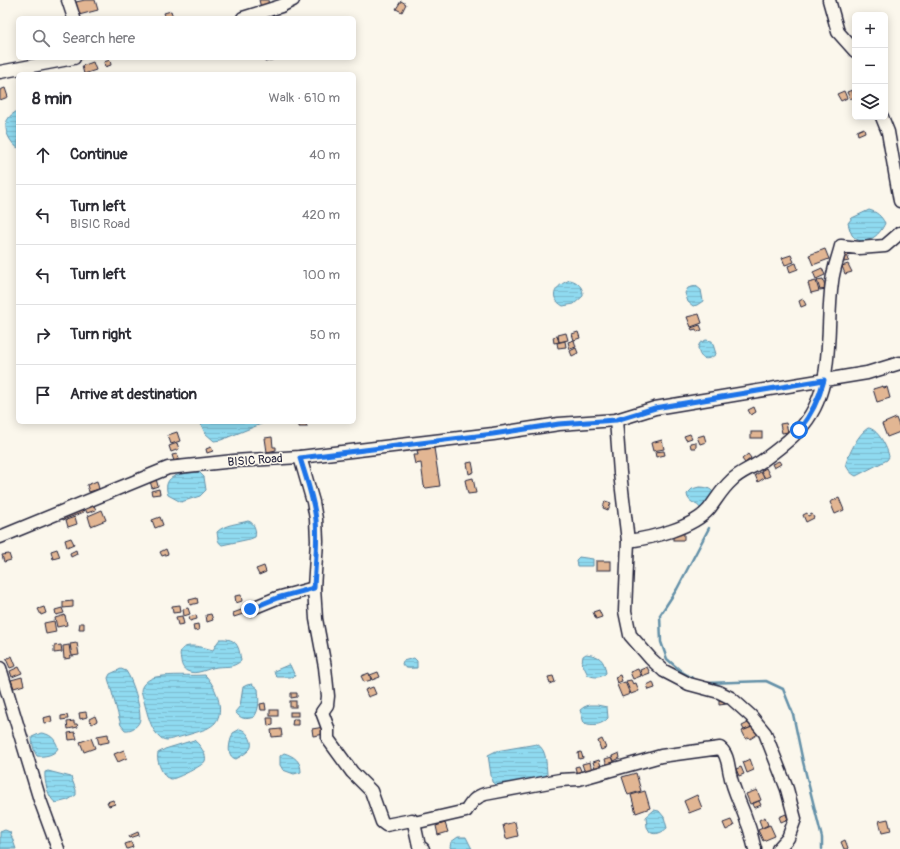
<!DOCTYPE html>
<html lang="en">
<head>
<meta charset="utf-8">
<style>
	:root { --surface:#fff; --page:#f7f7f7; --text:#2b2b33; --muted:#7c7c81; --line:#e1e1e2 }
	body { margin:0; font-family:Pangolin,sans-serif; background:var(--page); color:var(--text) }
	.controls { position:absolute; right:12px; top:12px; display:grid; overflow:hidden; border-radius:6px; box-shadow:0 2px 10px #0003 }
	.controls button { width:36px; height:36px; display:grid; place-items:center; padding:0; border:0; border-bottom:1px solid var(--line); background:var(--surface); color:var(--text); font:20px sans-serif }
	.stop { position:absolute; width:12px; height:12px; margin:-9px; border:3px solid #1a73e8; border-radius:50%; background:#fff }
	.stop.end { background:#1a73e8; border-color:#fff; box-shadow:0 1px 4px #0008 }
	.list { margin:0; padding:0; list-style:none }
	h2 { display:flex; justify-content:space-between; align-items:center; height:52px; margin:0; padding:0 16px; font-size:17px }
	h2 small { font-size:13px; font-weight:400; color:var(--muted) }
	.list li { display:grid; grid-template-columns:26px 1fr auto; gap:12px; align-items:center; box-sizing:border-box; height:60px; padding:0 16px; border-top:1px solid var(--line) }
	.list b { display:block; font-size:15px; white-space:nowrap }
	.list p { margin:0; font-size:13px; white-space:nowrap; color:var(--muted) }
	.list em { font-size:13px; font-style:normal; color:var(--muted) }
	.icon { flex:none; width:22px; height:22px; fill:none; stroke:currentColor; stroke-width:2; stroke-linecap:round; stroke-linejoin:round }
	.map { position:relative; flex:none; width:900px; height:849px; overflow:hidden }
	.search { position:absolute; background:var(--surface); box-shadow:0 2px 10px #0003; left:16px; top:16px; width:340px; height:44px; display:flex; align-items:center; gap:10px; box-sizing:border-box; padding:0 14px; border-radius:6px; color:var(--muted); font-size:15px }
	.panel { position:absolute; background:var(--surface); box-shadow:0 2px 10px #0003; left:16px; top:72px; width:340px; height:352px; border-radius:6px }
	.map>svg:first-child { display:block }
	.water { fill:url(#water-rules); stroke:#6390a8 }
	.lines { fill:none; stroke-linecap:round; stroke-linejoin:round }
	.stream { stroke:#6390a8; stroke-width:2.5 }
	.building { fill:#e2b693; stroke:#22223b }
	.minor-casing { stroke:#22223b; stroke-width:15 }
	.minor { stroke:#fbf7ec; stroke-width:12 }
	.route { stroke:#1a73e8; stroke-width:5 }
	.labels { text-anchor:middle; stroke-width:3; stroke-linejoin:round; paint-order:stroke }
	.street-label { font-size:12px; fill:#22223b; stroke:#fbf7ec }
</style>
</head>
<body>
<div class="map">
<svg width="900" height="849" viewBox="0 0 900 849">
	<defs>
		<pattern id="water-rules" width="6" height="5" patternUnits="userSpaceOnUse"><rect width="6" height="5" fill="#8fdaf0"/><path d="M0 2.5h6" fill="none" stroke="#7bbbcf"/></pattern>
	</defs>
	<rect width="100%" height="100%" fill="#fbf7ec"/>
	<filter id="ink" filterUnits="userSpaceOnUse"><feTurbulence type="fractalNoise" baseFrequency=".025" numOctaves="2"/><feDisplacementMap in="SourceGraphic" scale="8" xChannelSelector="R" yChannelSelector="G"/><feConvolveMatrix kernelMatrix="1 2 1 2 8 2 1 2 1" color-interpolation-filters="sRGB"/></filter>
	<g filter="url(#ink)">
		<g class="water">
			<path d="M18 110V148C10 143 2 128 8 119 10 115 15 113 18 110Z"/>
			<path d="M869 210C877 212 881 216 885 223 880 236 863 249 852 235 850 231 849 227 848 223L852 218Z"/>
			<path d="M570 280C577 281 584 288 583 296L574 304 563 306C547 297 556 285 570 280Z"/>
			<polygon points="696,286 701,290 703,301 697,305 693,306 688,302 685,293 688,288"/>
			<path d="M706 340 712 341 716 354C707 362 699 360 698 347L700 343Z"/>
			<polygon points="200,422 266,422 221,440 214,441 205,433"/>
			<path d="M868 428C877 428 888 448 889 457L887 460 856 476C851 474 846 468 846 463 850 452 858 434 868 428Z"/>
			<path d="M199 472 204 477 206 490 200 496 181 502 168 495C161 473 183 474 199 472Z"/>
			<path d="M699 487C706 487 710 488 714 493L701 509C697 502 688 504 687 494L692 489Z"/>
			<path d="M248 521C254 522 257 531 255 537L250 539 222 545C217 542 218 537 217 532 225 524 238 524 248 521Z"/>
			<polygon points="579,557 593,559 593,566 577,566 576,560"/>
			<path d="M220 639C237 638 239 646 241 661 232 668 228 666 217 667 208 668 196 676 187 671 183 669 181 664 181 660 175 639 202 647 213 650L217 643Z"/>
			<path d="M586 654C600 656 604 659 606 673 601 678 595 678 588 675L583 665 582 662 583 656Z"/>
			<path d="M414 658 417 661V668C411 668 405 670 402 664L403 661Z"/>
			<polygon points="288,665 290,665 295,676 292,677 277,677 275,675 274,671"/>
			<path d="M121 669 126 671C133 681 140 705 140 718 140 726 131 731 125 730L121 725 108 678 110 674Z"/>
			<path d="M205 675C215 685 226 710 215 723 213 725 210 727 208 728 203 731 170 740 167 740 164 740 160 738 159 736 149 729 145 702 141 691 141 684 150 678 156 677 172 674 189 676 205 675Z"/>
			<path d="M252 684 258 689C259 699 260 709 254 717 245 720 241 719 235 712L240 706 243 687 247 685Z"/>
			<path d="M589 705H597L607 707 608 718C602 725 593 726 584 723L580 710 584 707Z"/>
			<path d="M240 729C246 730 253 740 251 747 250 751 240 757 236 759 225 756 230 741 233 733Z"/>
			<path d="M41 733C50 734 55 738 58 748 55 755 44 757 37 756 34 752 32 743 32 737Z"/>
			<path d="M194 740C198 743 208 755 205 761 203 766 177 778 172 779 170 779 168 778 166 777 161 771 156 760 158 753L165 749Z"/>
			<path d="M537 744C547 750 546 763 547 774L544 778 501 789 492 782 488 755 496 751Z"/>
			<path d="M284 753C294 756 301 761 301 772L294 774 283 770 280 765V756Z"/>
			<path d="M48 771 71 777 76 790V795L68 800 56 803C48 799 44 780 45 772Z"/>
			<path d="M654 810 659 811 664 817 667 828C663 832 655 836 650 832L647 827 646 817Z"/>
			<polygon points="5,830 10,832 16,849 0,849 0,832"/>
			<polygon points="458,837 466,837 472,849 451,849 450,847 451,842"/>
		</g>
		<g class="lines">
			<g class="stream">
				<polyline points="696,680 682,672 667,659 661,642 660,615 677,589 709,528"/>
				<polyline points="706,683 766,681 783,689 793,714 803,762 822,838 822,849"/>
			</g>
		</g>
		<g class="building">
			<polygon points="85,0 95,0 98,10 79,15 76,2"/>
			<polygon points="259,0 268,0 269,6 261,8"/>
			<polygon points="401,1 406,4 402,12 396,9"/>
			<polygon points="171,11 173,17 166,18 164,13"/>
			<polygon points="264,58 274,58 275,59 265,62"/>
			<polygon points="110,60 111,65 105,67 104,62"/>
			<polygon points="93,62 96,70 84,74 82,66"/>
			<polygon points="5,88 8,97 0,100 0,90"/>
			<polygon points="852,90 854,97 850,99 847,92"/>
			<polygon points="844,91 847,98 841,101 837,94"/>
			<polygon points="864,128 865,132 858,135 857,131"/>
			<polygon points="825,249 829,259 813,265 809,255"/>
			<polygon points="847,254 849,261 844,262 842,256"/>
			<polygon points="791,255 794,262 785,265 782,258"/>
			<polygon points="796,263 798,269 790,272 788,266"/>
			<polygon points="848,264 852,272 845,274 842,266"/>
			<polygon points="822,268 825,275 816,279 813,272"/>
			<polygon points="823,279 826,289 820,290 817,280"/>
			<polygon points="816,281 819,291 811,293 808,283"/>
			<polygon points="803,299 806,305 801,307 799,301"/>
			<polygon points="699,314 702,323 691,327 687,317"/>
			<polygon points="700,325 702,330 697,332 696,329 692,330 691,328"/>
			<polygon points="578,332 580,338 574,340 572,334"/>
			<polygon points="566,333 568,340 559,342 558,335"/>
			<polygon points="557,336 559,342 554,343 553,337"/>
			<polygon points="574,340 576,347 570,349 568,342"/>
			<polygon points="565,341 566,347 558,348 557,343"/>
			<polygon points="576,348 578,353 572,356 570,351"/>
			<polygon points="883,386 884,388 887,387 890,398 877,402 873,389"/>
			<polygon points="754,407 756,412 751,415 748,410"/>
			<polygon points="896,418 900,428 900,432 887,437 882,424"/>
			<polygon points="299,422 306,422 307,427 299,427"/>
			<polygon points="786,423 788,432 782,433 780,424"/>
			<polygon points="177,432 180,441 171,444 168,435"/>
			<rect x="751" y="432" width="11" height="6"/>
			<polygon points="690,434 692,438 686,440 684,436"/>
			<polygon points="704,435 706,442 700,444 697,437"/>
			<polygon points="272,437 273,447 276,447 276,450 267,452 265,438"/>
			<polygon points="662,440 664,449 653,451 651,443"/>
			<polygon points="696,442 696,448 691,448 690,443"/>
			<polygon points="177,443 179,449 171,452 169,446"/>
			<polygon points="211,447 213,451 207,453 206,449"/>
			<polygon points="434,448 440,486 426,488 424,486 421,463 415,464 413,455 418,455 417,450"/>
			<polygon points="664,451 665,455 656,457 655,452"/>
			<polygon points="177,454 179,459 174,461 172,455"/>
			<polygon points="748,454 751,458 745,463 742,459"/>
			<polygon points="779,461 781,464 774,468 772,464"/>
			<polygon points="472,462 474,472 469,474 467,463"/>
			<polygon points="766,468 770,476 765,478 761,471"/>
			<polygon points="761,472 764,478 758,482 755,475"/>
			<polygon points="473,478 476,493 468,494 465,480"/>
			<polygon points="156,479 158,486 152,488 150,481"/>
			<polygon points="97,481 99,489 89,492 87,485"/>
			<polygon points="159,489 160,494 152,495 151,491"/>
			<polygon points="839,498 844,510 835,514 830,502"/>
			<polygon points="605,501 611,503 608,510 603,508"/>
			<polygon points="93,503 96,510 87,513 84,506"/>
			<polygon points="82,506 84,512 63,520 61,514"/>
			<polygon points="102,510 106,520 91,526 88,516"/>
			<polygon points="807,513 808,516 812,514 814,518 806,522 803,515"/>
			<polygon points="75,517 77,524 68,527 66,520"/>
			<polygon points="160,517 163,525 155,528 152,520"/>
			<rect x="673" y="532" width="11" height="8"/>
			<polygon points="71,538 74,544 67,547 65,540"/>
			<polygon points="57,549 60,557 53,559 51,551"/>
			<polygon points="166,549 168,554 162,556 160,552"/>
			<polygon points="76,550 77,554 71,557 70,553"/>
			<polygon points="9,554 11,560 4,562 2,555"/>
			<rect x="596" y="561" width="15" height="9"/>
			<polygon points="264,566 266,572 259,575 256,569"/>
			<polygon points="241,595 242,601 236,603 235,596"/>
			<polygon points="197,598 198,603 190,605 189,600"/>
			<polygon points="73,601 73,607 63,608 63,602"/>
			<polygon points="180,605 181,612 173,613 172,606"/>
			<polygon points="44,607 46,613 41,615 38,609"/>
			<polygon points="62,608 64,613 56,615 55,610"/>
			<polygon points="188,608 190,614 184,616 183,609"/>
			<polygon points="244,609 246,613 234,617 233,613"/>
			<polygon points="599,610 602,617 596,619 593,612"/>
			<polygon points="211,614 213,620 207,622 206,615"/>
			<polygon points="65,615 67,625 57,627 55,618"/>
			<polygon points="196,615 197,619 190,621 189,617"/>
			<polygon points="182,616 184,624 178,625 176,617"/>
			<polygon points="54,621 56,632 46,634 44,623"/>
			<polygon points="80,623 84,623 84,629 79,629"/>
			<polygon points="198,624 199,630 194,631 193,625"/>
			<polygon points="77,643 79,655 72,656 70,644"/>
			<polygon points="61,645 62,652 54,653 54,646"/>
			<polygon points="69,645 71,658 64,659 63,646"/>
			<polygon points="12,656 16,666 10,668 6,659"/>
			<polygon points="19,667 22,673 12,677 10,671"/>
			<polygon points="647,667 650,673 642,676 640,670"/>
			<polygon points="638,669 641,676 633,679 630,672"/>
			<polygon points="378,672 380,677 372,680 370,675"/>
			<polygon points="369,673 371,680 364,682 361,676"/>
			<polygon points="620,675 622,681 617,683 615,677"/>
			<polygon points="553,676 555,682 550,684 548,677"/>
			<polygon points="22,677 24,685 14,688 11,680"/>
			<polygon points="631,680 633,684 636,683 639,691 631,694 626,681"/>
			<polygon points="625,682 630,694 622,697 617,685"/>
			<polygon points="653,682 655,688 649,690 647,685"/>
			<polygon points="373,687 376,694 368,697 365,690"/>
			<polygon points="291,693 297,693 297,697 291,698"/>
			<polygon points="727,698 727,704 719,705 719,700"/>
			<rect x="290" y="701" width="6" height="6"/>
			<polygon points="265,703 266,710 261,710 260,704"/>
			<rect x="270" y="710" width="8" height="6"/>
			<polygon points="86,712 87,717 80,719 79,713"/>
			<rect x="290" y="712" width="8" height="4"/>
			<polygon points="67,715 68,719 61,720 61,716"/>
			<polygon points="51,716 52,722 44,723 43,718"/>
			<polygon points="95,716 97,721 92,724 89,719"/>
			<polygon points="267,718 273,718 273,725 268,726"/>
			<polygon points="293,719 298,719 298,725 292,725"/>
			<polygon points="74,721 74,724 77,724 78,727 68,729 67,722"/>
			<polygon points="750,722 752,727 744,730 742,726"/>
			<polygon points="755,726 758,734 750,739 749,737 746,739 742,731"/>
			<polygon points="324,727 325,734 313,736 312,729"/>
			<polygon points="281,729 282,736 272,737 271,730"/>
			<polygon points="75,732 77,739 69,740 68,733"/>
			<polygon points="108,734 109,742 99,744 97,736"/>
			<polygon points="91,738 95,748 84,752 80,742"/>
			<polygon points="602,739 606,748 601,750 598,741"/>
			<polygon points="124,750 127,758 118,762 114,754"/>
			<polygon points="581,752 583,758 579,759 578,753"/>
			<polygon points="619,753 620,758 614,761 612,756"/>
			<polygon points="612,757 615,764 607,767 605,759"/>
			<polygon points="750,759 754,770 747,773 743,762"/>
			<polygon points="599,760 602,769 596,771 593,762"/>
			<polygon points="590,762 592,771 585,773 582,764"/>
			<polygon points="579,766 582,773 577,775 575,767"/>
			<polygon points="741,767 744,774 739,776 736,769"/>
			<polygon points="636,773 641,791 628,795 622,777"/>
			<polygon points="757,790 761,800 750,804 746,794"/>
			<polygon points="645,791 650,808 636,813 631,795"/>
			<polygon points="697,795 702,808 689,813 684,801"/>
			<polygon points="113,800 115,804 109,806 107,802"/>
			<polygon points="759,801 761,805 754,808 752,804"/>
			<polygon points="786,814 788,819 781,822 779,817"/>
			<polygon points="765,817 768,825 762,828 759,820"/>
			<polygon points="888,819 891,831 882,833 879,821"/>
			<polygon points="731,820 734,826 726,830 723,823"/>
			<polygon points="515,822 518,836 506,839 503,825"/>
			<polygon points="445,823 448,832 438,835 436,826"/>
			<polygon points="770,825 775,836 763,841 758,830"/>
			<polygon points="138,832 139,835 130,838 129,836"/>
			<polygon points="845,840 848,848 847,849 844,849 841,842"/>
			<polygon points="131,842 133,847 127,849 125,844"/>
		</g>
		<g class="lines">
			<defs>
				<g id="minor">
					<polyline points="68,0 74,18"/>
					<polyline points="829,0 838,32 855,51"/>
					<polyline points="243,18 281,6 293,0"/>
					<polyline points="0,72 74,58"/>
					<polyline points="882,117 888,132 900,201"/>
					<polyline points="616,420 620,473 628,541 625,611 630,635 651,659 664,671 689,684 719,692 731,698 751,716 765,733 787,789 795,819 788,838 778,849"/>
					<polyline points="300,457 313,502 316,519 317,541 314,588 316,619 325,667 328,696 327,705 322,712 328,728 328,739 352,772 371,791 382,822 386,825 412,820 414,823 419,846 423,849"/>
					<polyline points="0,537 168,468 234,461 300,457 493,434 559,424 616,420 655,408 867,373 900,363"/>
					<path d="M628 541C651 538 693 528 709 509 716 500 722 489 731 481 739 472 752 468 762 461 773 453 790 440 799 430 837 390 825 331 832 282 833 270 838 258 841 246L859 248 885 246 900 233"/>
					<polyline points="250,609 277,598 314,588"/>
					<polyline points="0,668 40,800 58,849"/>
					<path d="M414 823 466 811C472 802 475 797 485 794L560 780 579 779 661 756 720 748C728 754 728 766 730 774 733 791 742 806 747 822 751 830 752 840 755 849"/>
				</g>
			</defs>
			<use href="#minor" class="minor-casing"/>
			<use href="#minor" class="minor"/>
		</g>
	</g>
	<g class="lines" filter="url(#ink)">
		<path class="route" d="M250 609 277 598 314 588C315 565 318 543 316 520 314 499 306 478 300 458L493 434 559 424 616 420 655 408 824 380C819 399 811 415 799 430"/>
	</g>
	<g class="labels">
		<g class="street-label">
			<text transform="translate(255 460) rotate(-4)" y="4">BISIC Road</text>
		</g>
	</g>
</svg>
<div class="controls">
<button>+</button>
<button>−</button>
<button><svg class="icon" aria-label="layers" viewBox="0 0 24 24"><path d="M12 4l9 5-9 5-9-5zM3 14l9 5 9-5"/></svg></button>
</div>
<div class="stop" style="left:799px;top:430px"></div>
<div class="stop end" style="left:250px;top:609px"></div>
<div class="search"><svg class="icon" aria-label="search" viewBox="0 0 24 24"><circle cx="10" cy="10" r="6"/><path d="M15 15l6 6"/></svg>Search here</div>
<section class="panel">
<h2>8 min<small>Walk · 610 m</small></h2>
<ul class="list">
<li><svg class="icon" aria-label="ahead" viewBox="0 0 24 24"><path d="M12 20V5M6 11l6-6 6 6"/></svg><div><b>Continue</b></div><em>40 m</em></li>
<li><svg class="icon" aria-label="left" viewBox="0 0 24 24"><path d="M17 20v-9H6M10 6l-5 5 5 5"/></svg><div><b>Turn left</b><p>BISIC Road</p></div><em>420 m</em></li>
<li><svg class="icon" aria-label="left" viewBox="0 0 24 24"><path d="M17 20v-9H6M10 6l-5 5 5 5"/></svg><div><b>Turn left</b></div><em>100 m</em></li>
<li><svg class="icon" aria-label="right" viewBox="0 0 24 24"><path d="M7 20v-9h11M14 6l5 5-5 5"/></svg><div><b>Turn right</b></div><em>50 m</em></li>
<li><svg class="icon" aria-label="arrive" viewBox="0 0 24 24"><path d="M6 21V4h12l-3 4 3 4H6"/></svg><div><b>Arrive at destination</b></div></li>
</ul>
</section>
</div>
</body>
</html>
